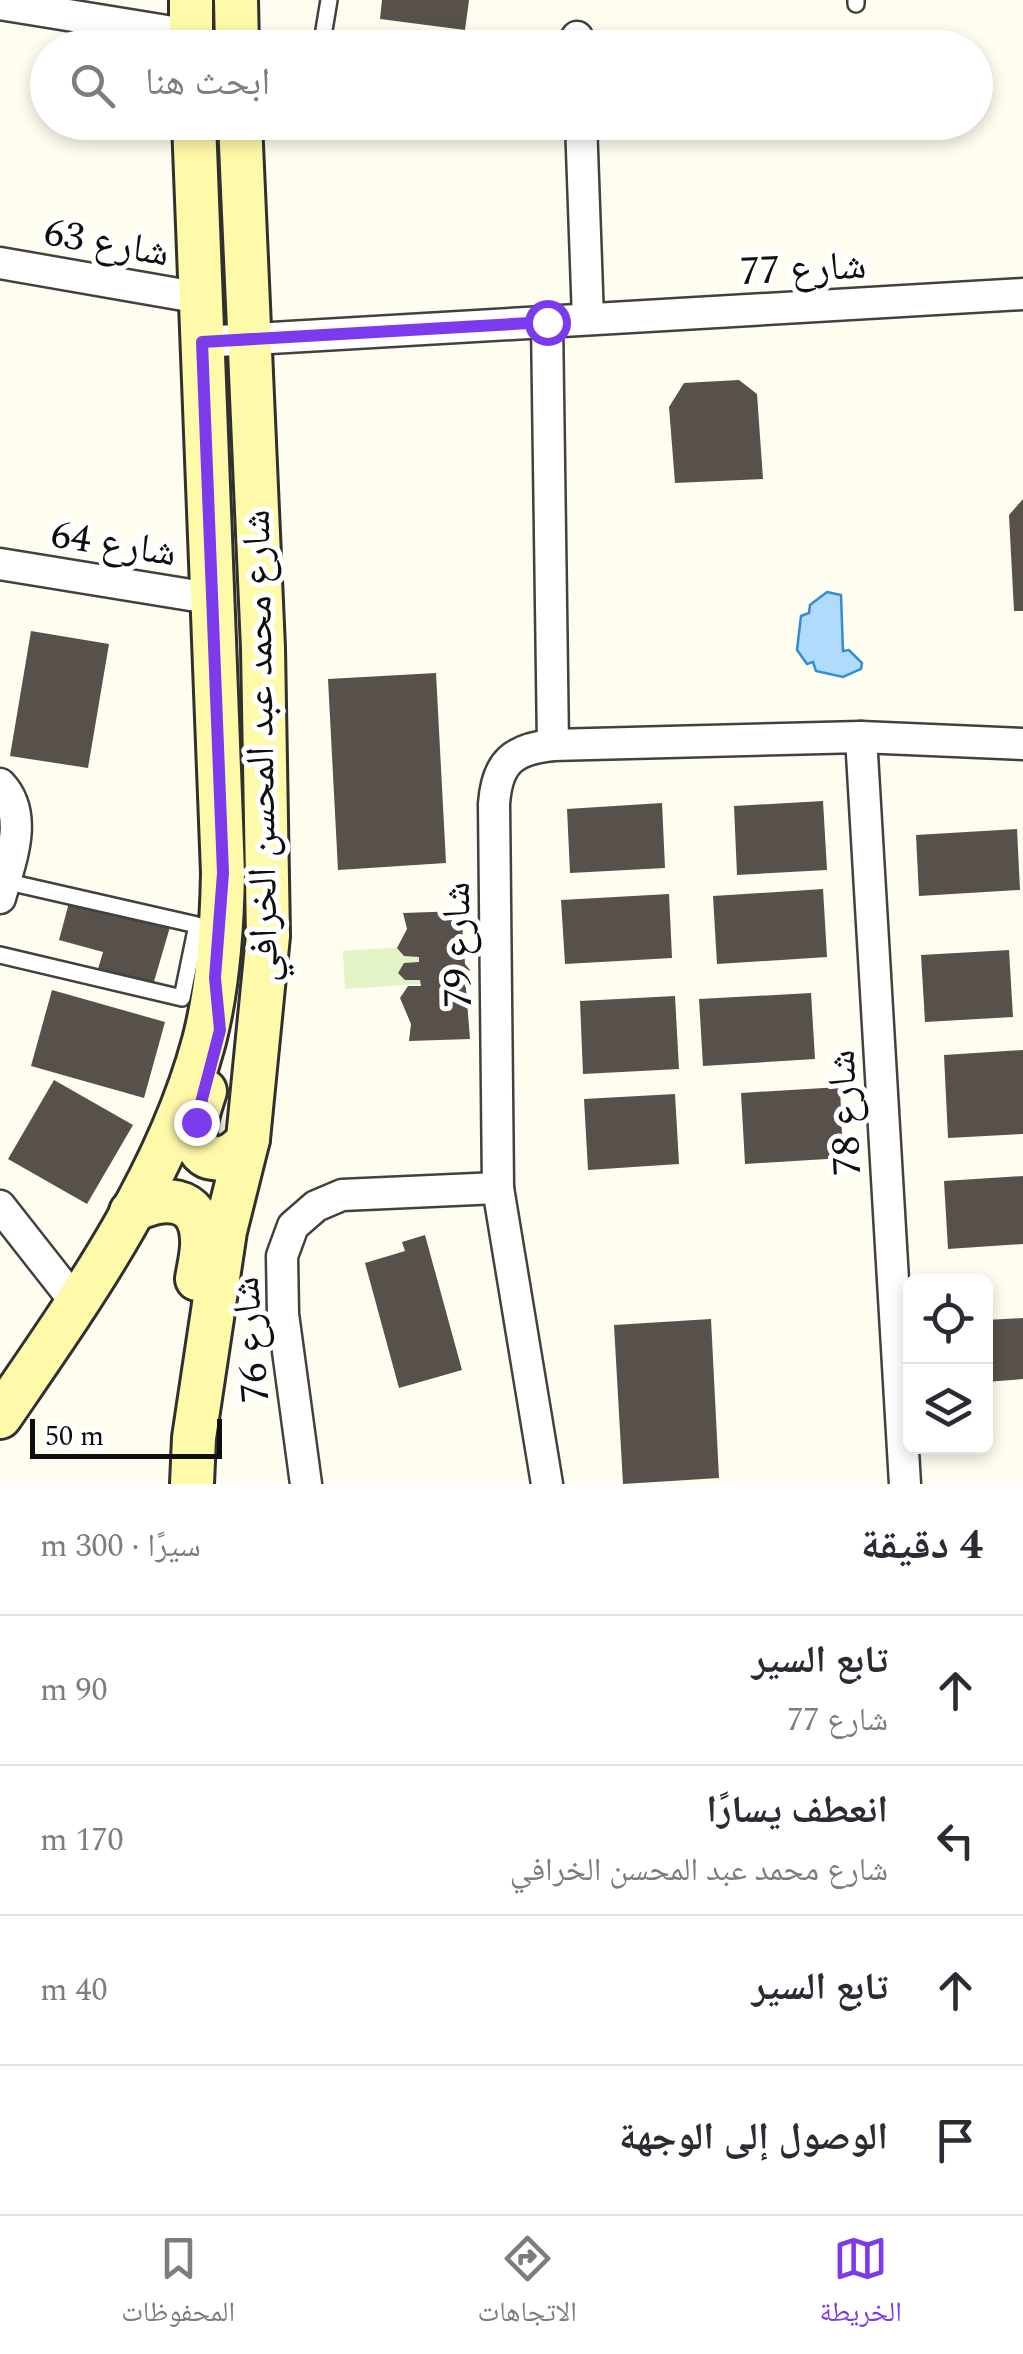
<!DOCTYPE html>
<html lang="ar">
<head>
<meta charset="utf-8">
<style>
	:root { --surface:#fff; --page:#f7f7f7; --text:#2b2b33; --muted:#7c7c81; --line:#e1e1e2; --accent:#7c3aed }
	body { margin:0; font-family:Spectral,"Noto Naskh Arabic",serif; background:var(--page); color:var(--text); direction:rtl }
	.controls { position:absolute; right:30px; bottom:30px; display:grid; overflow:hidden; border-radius:15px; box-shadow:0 5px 15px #0003 }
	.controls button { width:90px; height:90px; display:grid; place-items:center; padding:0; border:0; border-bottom:2px solid var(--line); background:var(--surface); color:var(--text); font:50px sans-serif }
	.scale { position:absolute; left:30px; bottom:25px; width:192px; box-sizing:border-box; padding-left:10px; border:5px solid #0e0e0e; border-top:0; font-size:28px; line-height:35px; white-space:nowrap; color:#0e0e0e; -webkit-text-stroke:8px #fff; paint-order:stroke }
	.stop { position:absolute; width:30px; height:30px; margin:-22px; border:8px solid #7c3aed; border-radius:50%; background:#fff }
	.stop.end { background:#7c3aed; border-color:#fff; box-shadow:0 2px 10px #0008 }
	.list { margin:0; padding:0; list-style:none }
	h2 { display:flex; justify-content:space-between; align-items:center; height:130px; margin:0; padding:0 40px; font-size:42px }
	h2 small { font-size:32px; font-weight:400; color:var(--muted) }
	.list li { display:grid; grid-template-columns:65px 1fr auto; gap:30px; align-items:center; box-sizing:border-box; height:150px; padding:0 40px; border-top:2px solid var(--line) }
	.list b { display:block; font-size:38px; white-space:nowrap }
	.list p { margin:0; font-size:32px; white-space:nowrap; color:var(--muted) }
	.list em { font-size:32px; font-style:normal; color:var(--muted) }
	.icon { flex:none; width:55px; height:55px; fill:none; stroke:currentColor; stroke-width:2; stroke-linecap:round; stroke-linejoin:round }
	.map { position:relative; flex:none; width:1023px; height:1484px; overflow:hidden; direction:ltr }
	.search { position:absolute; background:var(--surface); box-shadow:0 5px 15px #0003; left:30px; right:30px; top:30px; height:110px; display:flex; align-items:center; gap:25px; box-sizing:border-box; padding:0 35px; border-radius:55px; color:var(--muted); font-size:38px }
	.sheet { height:730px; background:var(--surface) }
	nav { display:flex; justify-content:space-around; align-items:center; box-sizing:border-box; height:140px; border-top:2px solid var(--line); background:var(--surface); font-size:28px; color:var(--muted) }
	nav a { display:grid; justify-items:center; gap:5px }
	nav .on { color:var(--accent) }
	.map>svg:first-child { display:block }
	.pitch { fill:#e2f3c8 }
	.water { fill:#b0dbfa; stroke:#338dd6; stroke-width:2.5 }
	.building { fill:#58504a }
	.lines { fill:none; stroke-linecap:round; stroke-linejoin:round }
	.lane-casing { stroke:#414141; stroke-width:20 }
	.street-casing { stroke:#414141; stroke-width:35 }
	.secondary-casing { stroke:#303030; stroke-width:48 }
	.lane { stroke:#fff; stroke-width:15 }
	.street { stroke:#fff; stroke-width:30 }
	.secondary { stroke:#fffaaa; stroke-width:42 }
	.route { stroke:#7c3aed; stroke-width:12 }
	.labels { text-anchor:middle; stroke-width:10; stroke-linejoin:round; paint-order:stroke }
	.street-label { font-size:40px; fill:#0e0e0e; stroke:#fff }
</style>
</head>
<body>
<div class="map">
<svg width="1023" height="1484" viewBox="0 0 1023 1484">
	<rect width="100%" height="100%" fill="#fffdef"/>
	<polygon class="pitch" points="431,945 434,983 345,989 343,951"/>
	<polygon class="water" points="827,592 841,595 843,651 849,650 862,663 861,669 843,677 816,671 813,662 807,664 797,650 801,616 809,613 810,605"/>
	<g class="building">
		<polygon points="382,0 469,0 465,30 380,19"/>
		<polygon points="739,380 757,394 763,479 675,483 669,407 684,383"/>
		<polygon points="1023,499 1023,611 1014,611 1009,515"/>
		<polygon points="31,631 109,644 88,768 10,756"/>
		<polygon points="436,673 446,863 338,870 328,679"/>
		<polygon points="823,801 827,870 737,875 734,806"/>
		<polygon points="662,803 665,868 570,873 567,809"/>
		<polygon points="1017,829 1020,890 919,896 916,835"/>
		<polygon points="823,889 827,957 717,964 713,896"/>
		<polygon points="669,894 672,958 565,964 561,900"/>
		<polygon points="70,899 170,927 153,985 98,969 103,952 59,940"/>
		<polygon points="461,911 465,964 470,970 465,976 470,1039 409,1041 411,1024 400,998 408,986 421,986 420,980 405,980 398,973 404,963 419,962 419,957 404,956 397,948 407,929 403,913"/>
		<polygon points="1009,950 1013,1017 925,1022 921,955"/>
		<polygon points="52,990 165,1022 144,1098 31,1066"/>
		<polygon points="811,993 815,1059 703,1066 699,999"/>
		<polygon points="675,996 679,1069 583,1074 580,1001"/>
		<polygon points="1023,1050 1023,1134 948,1138 944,1055"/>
		<polygon points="54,1080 133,1125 87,1204 8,1159"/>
		<polygon points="840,1087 843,1158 745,1164 741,1093"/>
		<polygon points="675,1094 679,1164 588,1170 584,1099"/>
		<polygon points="1023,1176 1023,1244 948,1249 944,1181"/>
		<polygon points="425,1235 462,1370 399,1388 365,1263 405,1251 402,1242"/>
		<polygon points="1023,1318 1023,1379 986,1382 986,1320"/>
		<polygon points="711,1319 719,1478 623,1484 614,1325"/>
	</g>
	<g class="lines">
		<defs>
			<g id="lane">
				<polyline points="856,4 856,0"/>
				<polyline points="321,48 329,0"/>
				<polyline points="309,124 309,122"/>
				<polyline points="0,955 182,998 197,925 4,881"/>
			</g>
			<g id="street">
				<polyline points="0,4 191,35"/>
				<polyline points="577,37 578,48"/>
				<polyline points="581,122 588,319"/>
				<polyline points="0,263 201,298"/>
				<polyline points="547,322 553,745"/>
				<polyline points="202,342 1023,294"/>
				<polyline points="0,564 215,599"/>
				<polyline points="861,737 905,1484"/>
				<path d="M0 784C30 815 10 862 0 898"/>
				<polyline points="0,1206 77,1304"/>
				<polyline points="306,1484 283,1314 282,1256 293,1226 316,1206 342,1195 498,1188"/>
				<path d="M547 1484 498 1188 494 804C497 762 513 749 553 745L861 737 1023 744"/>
			</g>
			<g id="secondary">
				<polyline points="191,0 191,48"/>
				<polyline points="236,0 237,48"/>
				<path d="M205 1091C201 1104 195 1119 195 1133 196 1168 232 1164 248 1139"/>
				<path d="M131 1212C160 1195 200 1194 202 1239 203 1252 199 1266 197 1279"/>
				<path d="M0 1417C80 1300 167 1179 204 1041 218 987 222 928 223 873L194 122"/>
				<polyline points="192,1484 194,1438 225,1231 248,1139 268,936 263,648 240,122"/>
			</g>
		</defs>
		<use href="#lane" class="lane-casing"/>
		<use href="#street" class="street-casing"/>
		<use href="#secondary" class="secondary-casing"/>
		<use href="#lane" class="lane"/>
		<use href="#street" class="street"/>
		<use href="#secondary" class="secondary"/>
	</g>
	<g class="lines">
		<polyline class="route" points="196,1122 220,1030 215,978 223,873 202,342 547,322"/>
	</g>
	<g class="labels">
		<g class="street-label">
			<text transform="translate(107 241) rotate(10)" y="14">شارع 63</text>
			<text transform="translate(803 267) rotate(-3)" y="14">شارع 77</text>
			<text transform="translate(114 542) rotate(9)" y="14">شارع 64</text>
			<text transform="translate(259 746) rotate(-91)" y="14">شارع محمد عبد المحسن الخرافي</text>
			<text transform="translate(456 945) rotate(-91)" y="14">شارع 79</text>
			<text transform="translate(843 1113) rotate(-93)" y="14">شارع 78</text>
			<text transform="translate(249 1340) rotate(-95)" y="14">شارع 76</text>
		</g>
	</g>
</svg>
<div class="controls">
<button><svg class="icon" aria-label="locate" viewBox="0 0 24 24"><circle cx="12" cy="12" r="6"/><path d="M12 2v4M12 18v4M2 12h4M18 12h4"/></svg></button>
<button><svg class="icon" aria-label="layers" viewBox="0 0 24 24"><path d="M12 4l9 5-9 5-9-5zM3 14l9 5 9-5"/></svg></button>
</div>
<div class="scale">50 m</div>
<div class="stop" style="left:547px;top:322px"></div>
<div class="stop end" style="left:196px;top:1122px"></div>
<div class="search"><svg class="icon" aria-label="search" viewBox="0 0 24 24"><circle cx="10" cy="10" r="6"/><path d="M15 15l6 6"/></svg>ابحث هنا</div>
</div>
<section class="sheet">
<h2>4 دقيقة<small>سيرًا · 300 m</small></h2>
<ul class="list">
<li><svg class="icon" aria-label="ahead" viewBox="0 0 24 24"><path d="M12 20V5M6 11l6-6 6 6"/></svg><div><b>تابع السير</b><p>شارع 77</p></div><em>90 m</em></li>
<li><svg class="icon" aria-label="left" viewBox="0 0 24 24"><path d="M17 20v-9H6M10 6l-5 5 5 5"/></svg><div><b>انعطف يسارًا</b><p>شارع محمد عبد المحسن الخرافي</p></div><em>170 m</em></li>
<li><svg class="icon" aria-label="ahead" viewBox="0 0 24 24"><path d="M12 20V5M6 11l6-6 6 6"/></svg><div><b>تابع السير</b></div><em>40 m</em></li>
<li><svg class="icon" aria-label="arrive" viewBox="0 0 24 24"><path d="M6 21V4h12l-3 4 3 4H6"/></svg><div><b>الوصول إلى الوجهة</b></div></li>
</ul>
</section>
<nav>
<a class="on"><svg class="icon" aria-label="map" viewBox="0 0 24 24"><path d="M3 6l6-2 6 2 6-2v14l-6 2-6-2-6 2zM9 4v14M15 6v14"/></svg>الخريطة</a>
<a><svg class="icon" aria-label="directions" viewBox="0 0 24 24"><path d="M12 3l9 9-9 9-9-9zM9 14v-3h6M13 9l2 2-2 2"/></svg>الاتجاهات</a>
<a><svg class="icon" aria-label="saved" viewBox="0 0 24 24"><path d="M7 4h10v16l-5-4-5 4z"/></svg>المحفوظات</a>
</nav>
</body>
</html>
